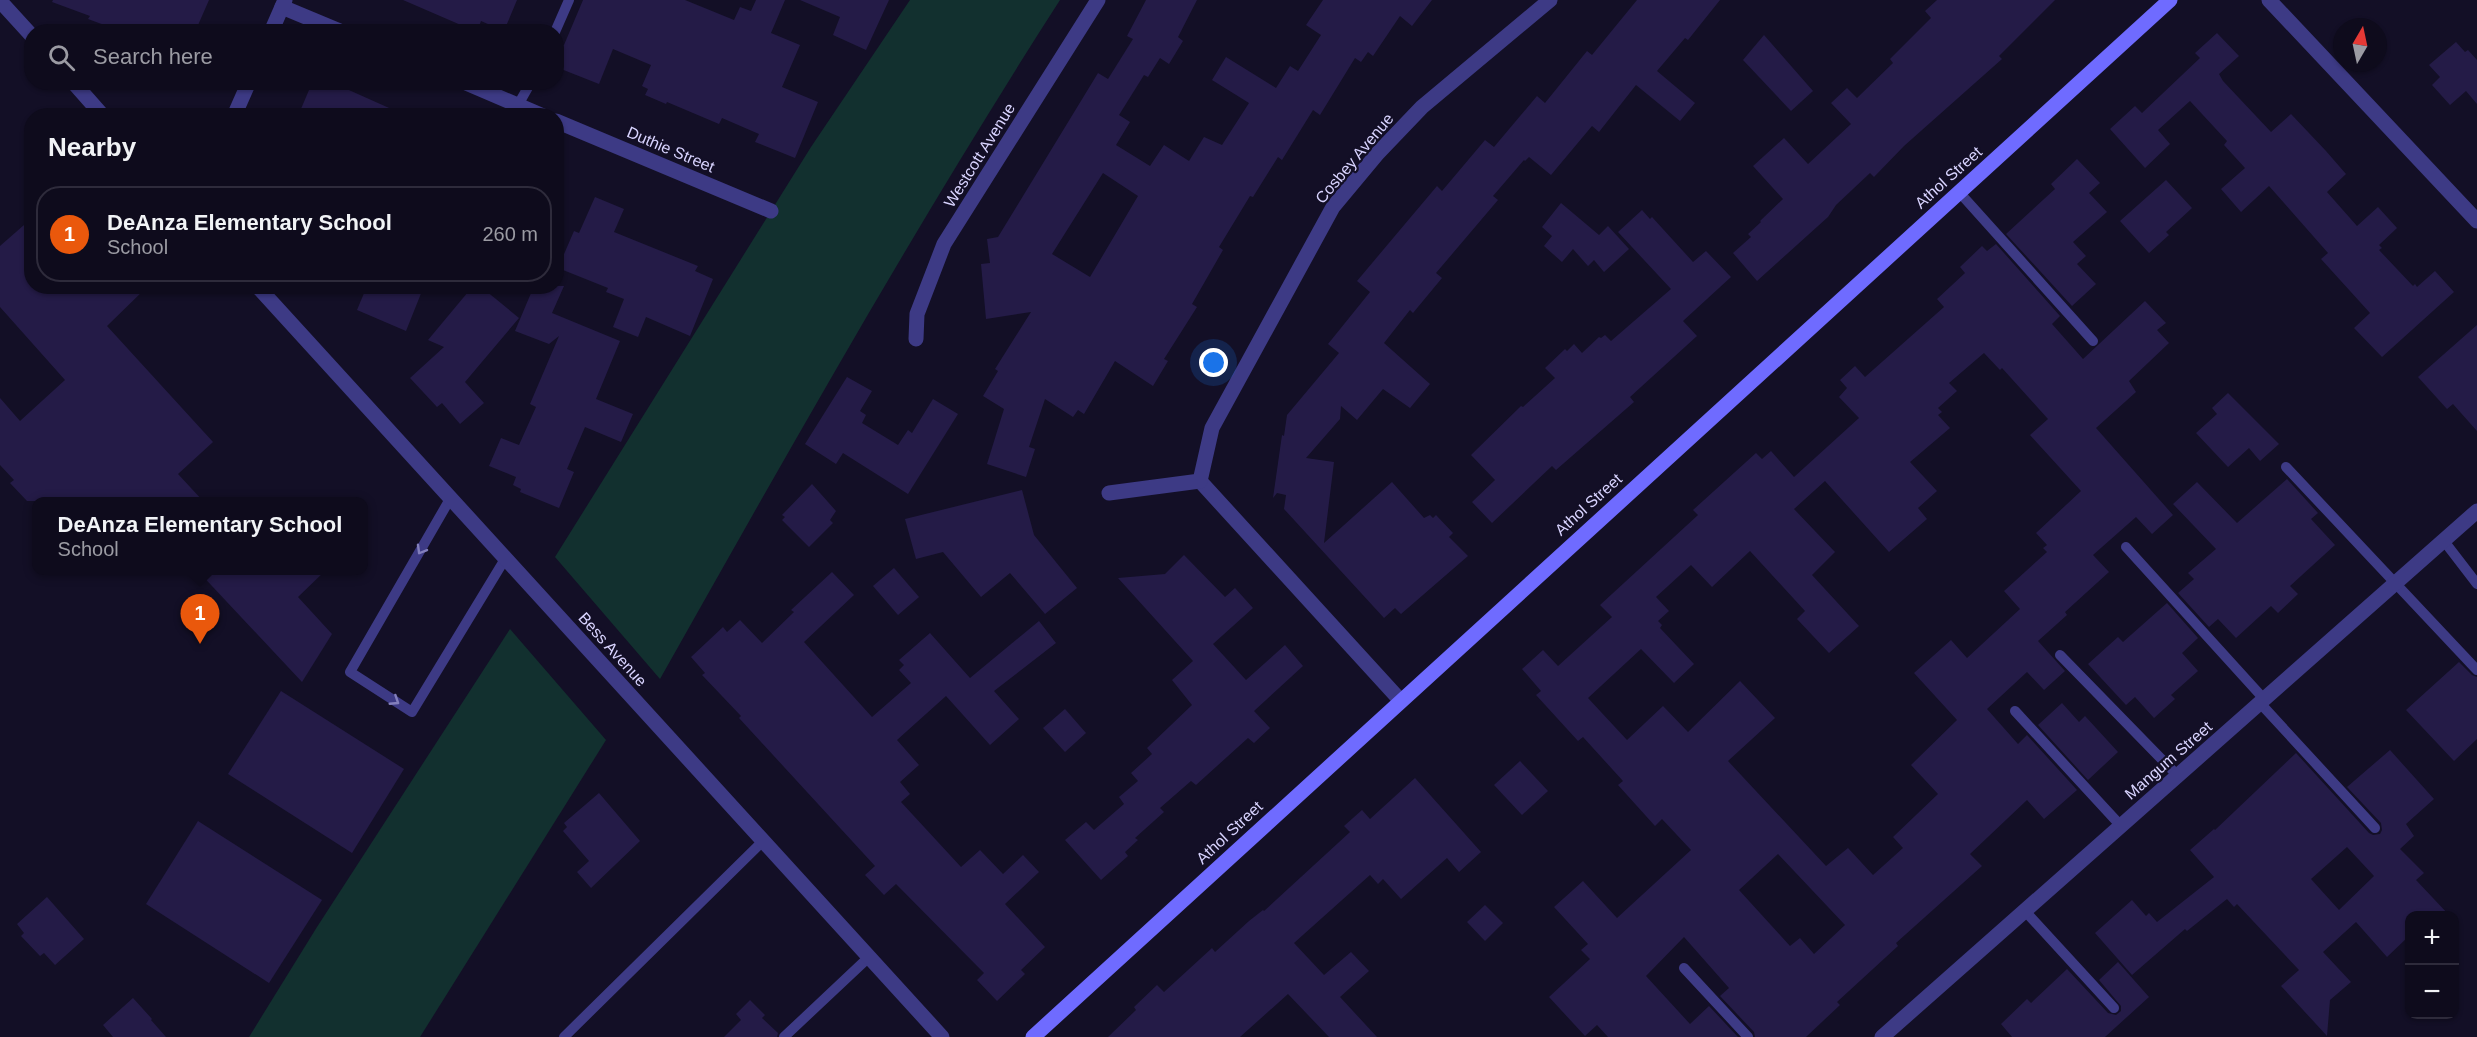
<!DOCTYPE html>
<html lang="en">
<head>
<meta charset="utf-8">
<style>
	:root { --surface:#0e0b1c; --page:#1c1929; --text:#f1f3f6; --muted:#9b9ba3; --line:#2e2b3b; --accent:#ea580c }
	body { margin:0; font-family:Arial,sans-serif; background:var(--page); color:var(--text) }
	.controls { position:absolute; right:18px; bottom:18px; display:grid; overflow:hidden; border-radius:12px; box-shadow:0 2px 4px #0004 }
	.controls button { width:54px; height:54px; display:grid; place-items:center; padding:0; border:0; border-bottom:2px solid var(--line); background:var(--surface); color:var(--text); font:30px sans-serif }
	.compass { position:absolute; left:2333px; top:18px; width:54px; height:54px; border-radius:50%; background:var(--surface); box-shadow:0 2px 4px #0004; rotate:9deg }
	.you { position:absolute; left:1214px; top:363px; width:21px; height:21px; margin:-15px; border:4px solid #fff; border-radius:50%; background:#1a73e8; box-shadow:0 0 0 9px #1a73e833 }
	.badge { display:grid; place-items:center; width:39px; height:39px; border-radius:50%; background:var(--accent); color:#fff; font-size:20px; font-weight:700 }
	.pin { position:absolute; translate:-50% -50px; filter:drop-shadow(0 2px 3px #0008) }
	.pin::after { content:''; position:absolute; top:32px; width:21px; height:18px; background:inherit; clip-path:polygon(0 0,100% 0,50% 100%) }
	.popup { position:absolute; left:32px; top:497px; width:336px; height:78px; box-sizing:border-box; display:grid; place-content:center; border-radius:12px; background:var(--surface); filter:drop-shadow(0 2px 4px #0005); font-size:20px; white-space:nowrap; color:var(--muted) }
	.popup b { font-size:22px; color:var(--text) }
	.popup::after { content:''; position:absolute; left:50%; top:100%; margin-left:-12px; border:12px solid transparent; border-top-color:var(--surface) }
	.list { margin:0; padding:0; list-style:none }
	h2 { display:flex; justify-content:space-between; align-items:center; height:78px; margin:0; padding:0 24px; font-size:26px }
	h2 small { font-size:20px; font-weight:400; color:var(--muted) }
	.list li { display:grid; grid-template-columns:39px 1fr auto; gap:18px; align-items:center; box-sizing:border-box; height:96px; margin:0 12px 12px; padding:0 12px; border:2px solid var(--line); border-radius:24px }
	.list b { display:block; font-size:22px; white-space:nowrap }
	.list p { margin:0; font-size:20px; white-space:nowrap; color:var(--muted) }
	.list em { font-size:20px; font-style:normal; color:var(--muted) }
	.icon { flex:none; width:33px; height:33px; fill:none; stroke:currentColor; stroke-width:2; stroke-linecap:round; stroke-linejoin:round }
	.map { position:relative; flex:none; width:2477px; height:1037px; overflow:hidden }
	.search { position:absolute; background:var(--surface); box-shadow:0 2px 4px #0004; left:24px; top:24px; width:540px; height:66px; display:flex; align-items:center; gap:15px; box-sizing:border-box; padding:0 21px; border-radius:24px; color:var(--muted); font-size:22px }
	.panel { position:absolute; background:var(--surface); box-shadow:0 2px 4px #0004; left:24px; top:108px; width:540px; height:186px; border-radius:24px }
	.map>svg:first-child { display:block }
	.green { fill:#12302f }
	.building { fill:#241b47; fill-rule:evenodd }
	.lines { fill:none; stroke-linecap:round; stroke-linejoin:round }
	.lane { stroke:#3d3a85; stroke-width:10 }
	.street { stroke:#3d3a85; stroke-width:15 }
	.secondary { stroke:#6f6bff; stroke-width:15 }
	.oneway { stroke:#837fbc }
	.labels { text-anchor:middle; stroke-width:4.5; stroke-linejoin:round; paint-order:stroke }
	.street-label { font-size:16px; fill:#d9d4ff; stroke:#130f26 }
</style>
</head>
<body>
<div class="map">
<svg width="2477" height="1037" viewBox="0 0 2477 1037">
	<rect width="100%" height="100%" fill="#130f26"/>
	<g class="green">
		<path d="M910 0H1060C918 221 789 450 660 679L555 557 811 147Z"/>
		<polygon points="510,629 606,740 420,1037 249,1037 317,927"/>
	</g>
	<g class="building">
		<polygon points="53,0 209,0 195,32 105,32 107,26 88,19 90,16 52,2"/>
		<polygon points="403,0 517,0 504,31 481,21 477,32"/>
		<polygon points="583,0 685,0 734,20 740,7 751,11 756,0 785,0 771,33 800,45 782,87 818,102 795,158 755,142 759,134 722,118 719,124 667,102 666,104 645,95 648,89 642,86 651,65 613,49 599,84 556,67 556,43 564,45"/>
		<polygon points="800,0 889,0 866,50 833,35 840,17"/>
		<path d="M1146 0H1197L1178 37 1183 41 1169 64 1160 58 1148 77 1144 75 1119 115 1130 122 1116 145 1150 166 1164 145 1189 161 1204 137 1222 145 1249 103 1212 80 1226 57 1276 88 1290 66 1298 71 1321 35 1306 25 1323 0H1432L1412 26 1400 16 1373 56 1368 52 1361 62 1355 58 1320 115 1313 110 1282 160 1278 157 1253 197 1250 196 1219 247 1223 250 1192 304 1197 307 1164 359 1168 361 1153 386 1115 361 1084 414 1078 410 1073 417 1045 399 1029 447 1035 449 1026 477 987 464 1004 409 983 396 998 371 995 369 1031 312 986 319 981 264 990 263 987 239 998 237 1098 73 1108 79 1133 39 1127 36ZM1103 173 1138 196 1090 277 1052 254Z"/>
		<polygon points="1637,0 1720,0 1688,40 1685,38 1657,71 1695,103 1680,121 1636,85 1599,132 1592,126 1551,175 1529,157 1525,161 1524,160 1493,196 1498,200 1436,273 1442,278 1413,313 1410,310 1384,343 1430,384 1410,408 1383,389 1357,420 1341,406 1340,419 1306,458 1334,462 1324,543 1392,482 1424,518 1430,515 1433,518 1436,515 1453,533 1449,537 1468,556 1401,614 1395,608 1384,618 1284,509 1286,495 1277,493 1273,498 1282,435 1284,436 1287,415 1339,353 1328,344 1370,292 1357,281 1394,237 1437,186 1442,191 1485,140 1494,147 1537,96 1545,103 1587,51 1592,55"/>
		<polygon points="1937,0 2055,0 1999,56 2002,59 1904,146 1874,177 1870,173 1836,205 1828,217 1757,281 1733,253 1751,237 1748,234 1761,222 1760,221 1783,199 1753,166 1784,138 1808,164 1851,124 1831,103 1847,88 1857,98 1893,63 1890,59 1931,18 1925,11"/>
		<polygon points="2217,33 2239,56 2219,74 2223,81 2271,132 2291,114 2326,151 2346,174 2327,192 2357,226 2378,207 2397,228 2379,245 2382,248 2379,250 2413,286 2415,284 2417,287 2435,271 2454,292 2382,357 2354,328 2370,313 2321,259 2328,253 2269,186 2241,212 2221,189 2245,168 2224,145 2227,141 2190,101 2158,130 2170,144 2145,168 2110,129 2135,106 2142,113 2200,58 2195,53"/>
		<polygon points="1764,35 1813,91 1791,111 1743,60"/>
		<polygon points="2456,42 2465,52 2468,50 2477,60 2477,104 2466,91 2450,105 2432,85 2440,77 2429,65"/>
		<polygon points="331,82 407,116 298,116 309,90"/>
		<polygon points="2077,159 2100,183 2089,193 2107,212 2073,242 2086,256 2077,264 2096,284 2072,306 2006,234 2055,189 2051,184"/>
		<polygon points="2166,180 2192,208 2166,232 2169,235 2149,253 2120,221"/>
		<polygon points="595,197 624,209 614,232 698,266 695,271 713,279 690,336 646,317 638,337 613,327 624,299 606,292 608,288 558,268 574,231 579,233"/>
		<polygon points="1561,203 1599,235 1608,226 1629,249 1604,272 1594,260 1588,266 1573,249 1562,262 1544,246 1552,236 1542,227"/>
		<polygon points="1642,210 1650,219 1652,217 1693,262 1706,251 1731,277 1683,321 1697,336 1630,397 1634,402 1556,470 1552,466 1492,523 1472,502 1495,480 1471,455 1521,406 1523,407 1555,378 1545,368 1565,349 1567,351 1574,344 1582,353 1599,337 1601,338 1605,335 1611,341 1671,289 1618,232"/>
		<polygon points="32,218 32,286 148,286 107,326 213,442 178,474 203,501 27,501 10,483 14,480 0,465 0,398 20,421 65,380 0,307 0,246"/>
		<path d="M1996 244 2060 316 2052 324 2083 359 2145 301 2166 323 2157 330 2169 343 2129 381 2136 392 2096 428 2173 515 2152 534 2136 517 2093 555 2109 572 2065 612 2067 615 2038 641 2065 671 2044 690 2027 672 1987 709 2018 744 2027 735 2077 790 2044 819 2027 800 1970 854 1982 866 1896 943 1898 946 1837 1002 1840 1005 1806 1037H1755L1754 1032 1720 996 1729 988 1684 937 1646 976 1690 1024 1709 1006 1738 1037H1608L1597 1025 1585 1036 1549 997 1590 959 1581 950 1588 944 1554 907 1583 881 1617 918 1691 850 1662 819 1655 826 1618 785 1623 781 1583 737 1578 741 1536 695 1541 691 1522 669 1543 650 1558 666 1612 617 1600 605 1698 515 1693 510 1756 453 1762 459 1771 451 1794 477 1859 418 1839 397 1847 388 1840 380 1855 366 1865 377 1944 307 1937 299 1965 273 1960 267 1982 246 1987 251ZM1984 353 2000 370 2002 368 2048 419 2030 435 2081 491 2036 533 2047 545 2043 548 2047 552 2004 591 2020 609 1967 658 1951 640 1914 673 1957 720 1911 765 1938 794 1893 837 1903 848 1873 875 1848 848 1826 866 1728 761 1775 718 1740 681 1688 732 1663 706 1627 740 1588 698 1641 649 1674 683 1694 664 1660 628 1662 625 1658 621 1669 611 1656 597 1691 565 1712 587 1750 551 1805 611 1797 619 1829 653 1859 626 1812 575 1835 552 1794 509 1825 481 1889 552 1927 519 1918 508 1937 491 1910 462 1950 428 1938 415 1942 412 1938 408 1957 391 1949 383ZM1778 854 1845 925 1814 954 1800 938 1790 946 1739 890Z"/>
		<polygon points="367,286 424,286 406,331 357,310"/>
		<polygon points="473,286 480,286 519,318 465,382 484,403 460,424 442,403 437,407 410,378 444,347 428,340"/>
		<polygon points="534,286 564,286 552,313 620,341 596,399 633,414 621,442 585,427 567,469 574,472 559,508 520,492 521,489 513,485 516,477 489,466 501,438 519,445 536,407 530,404 559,336 549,344 515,331"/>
		<polygon points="2477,325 2477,431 2453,404 2447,409 2418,377"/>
		<polygon points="847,377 872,391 860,411 866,415 862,423 898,445 908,430 912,433 933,399 958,414 908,494 843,453 836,464 805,444"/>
		<polygon points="2228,393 2279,444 2260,461 2249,448 2228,467 2196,433 2217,414 2212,408"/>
		<polygon points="2287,479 2318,513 2311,519 2335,545 2290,586 2298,594 2278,613 2271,606 2236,638 2218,619 2209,627 2178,593 2194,579 2188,573 2216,549 2173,504 2197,482 2237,523"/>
		<polygon points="812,484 836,511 830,520 833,523 809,547 782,520 785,517 782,515"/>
		<polygon points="1022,490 1034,535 1077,588 1045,614 1010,573 981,597 943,552 916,559 905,519"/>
		<polygon points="1184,555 1225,597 1235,588 1253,608 1213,644 1246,680 1285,645 1303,666 1254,711 1270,728 1254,743 1248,738 1196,785 1191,781 1160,808 1164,812 1135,838 1138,840 1125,852 1128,856 1101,880 1065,840 1086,822 1094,830 1124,804 1119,797 1138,781 1131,773 1152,754 1147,748 1192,705 1172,680 1193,661 1118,578 1165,574"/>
		<polygon points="894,568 919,597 898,615 873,586"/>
		<polygon points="197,570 326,570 298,597 332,634 302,682"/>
		<polygon points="832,572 854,595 804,642 872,717 911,683 899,670 904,665 899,660 930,633 970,678 1039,621 1056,643 994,691 1019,719 990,745 946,696 897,740 919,765 900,782 910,794 901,802 961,867 980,850 1003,874 1023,855 1039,872 1005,904 1045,947 1021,970 1025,974 997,1001 977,980 984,973 896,884 884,895 865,875 875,866 739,718 741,716 702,675 705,673 691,657 723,627 727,632 740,620 762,643 794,612 791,610"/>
		<polygon points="2167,603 2198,638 2182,653 2198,671 2171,695 2175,699 2154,718 2135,697 2126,705 2088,664 2118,637 2123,642"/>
		<polygon points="2459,662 2472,675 2477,677 2477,739 2454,761 2406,710"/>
		<polygon points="281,691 404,769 352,853 228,774"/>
		<polygon points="2062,703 2079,722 2085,716 2118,752 2088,780 2038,725"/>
		<polygon points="1065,709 1086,733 1065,752 1043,728"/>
		<path d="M2390 750 2434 799 2406 824 2414 836 2400 849 2424 873 2416 880 2449 915H2409V936L2387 957 2356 922 2323 952 2351 982 2330 1000 2327 1036 2281 986 2299 970 2237 904 2234 907 2227 899 2187 931 2185 929 2132 975 2095 933 2132 900 2146 916 2149 913 2157 922 2214 877 2190 850 2214 829 2215 830 2296 753 2369 833 2373 835 2380 834 2382 830 2381 823 2347 787ZM2347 847 2374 876 2339 910 2311 879Z"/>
		<polygon points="1520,761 1548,791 1522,815 1494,785"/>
		<polygon points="1415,778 1481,852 1459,872 1447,858 1401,899 1383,879 1378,884 1370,875 1294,943 1324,975 1351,952 1369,971 1340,997 1377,1037 1329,1037 1288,994 1240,1037 1108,1037 1136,1010 1134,1007 1157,985 1164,992 1212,948 1215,952 1249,921 1263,910 1264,911 1350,832 1344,826 1362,810 1370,819"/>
		<polygon points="599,793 640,841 591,888 577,872 589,861 563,831 567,827 564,823"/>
		<polygon points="198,821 322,900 269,983 146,904"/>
		<polygon points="47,897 84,939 55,965 44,953 40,956 21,936 24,933 17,924"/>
		<polygon points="1485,905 1503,923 1485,941 1467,922"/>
		<polygon points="2118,962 2149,997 2105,1037 2012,1037 2001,1024 2027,999 2031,1003 2067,969 2108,1013 2116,1015 2121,1011 2121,1006 2099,980"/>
		<polygon points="133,998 152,1019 151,1020 166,1037 113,1037 103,1025"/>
		<polygon points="750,1000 765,1015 762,1018 778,1033 777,1037 724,1037 741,1020 736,1014"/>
	</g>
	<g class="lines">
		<g class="lane">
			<polyline points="555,32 569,0"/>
			<polyline points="518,105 531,82"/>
			<polyline points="1959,192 2093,341"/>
			<polyline points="2286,467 2477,670"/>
			<polyline points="450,499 350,672 412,712 505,559"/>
			<polyline points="2444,541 2477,584"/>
			<polyline points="2126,547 2264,699"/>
			<polyline points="2060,655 2178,776"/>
			<polyline points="2260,703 2375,828"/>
			<polyline points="2015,711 2121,826"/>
			<polyline points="2025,911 2114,1008"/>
			<polyline points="1684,968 1748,1037"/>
			<polyline points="564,1037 763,841"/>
			<polyline points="784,1037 869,957"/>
		</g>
		<g class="street">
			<polyline points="2269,0 2477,221"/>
			<polyline points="0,1 32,36"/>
			<polyline points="282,7 342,32"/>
			<polyline points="271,32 285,0"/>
			<polyline points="73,82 103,116"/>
			<polyline points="464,82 543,116"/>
			<polyline points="234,116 249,82"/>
			<polyline points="556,121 771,211"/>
			<polyline points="257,286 942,1037"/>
			<polyline points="916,339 917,314 944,244 1098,0"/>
			<polyline points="1200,481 1400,700"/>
			<polyline points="1109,493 1200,481 1212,428 1333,207 1378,153 1422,107 1550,0"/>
			<polyline points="1882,1037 2477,511"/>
		</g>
		<polyline class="secondary" points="1033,1037 2170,0"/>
	</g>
	<defs><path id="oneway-chevron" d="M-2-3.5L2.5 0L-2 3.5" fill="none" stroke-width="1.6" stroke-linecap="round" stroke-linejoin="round" transform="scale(1.5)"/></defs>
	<g class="oneway">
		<use href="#oneway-chevron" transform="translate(421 550) rotate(120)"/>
		<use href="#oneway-chevron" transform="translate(395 701) rotate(33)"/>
	</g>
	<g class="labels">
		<g class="street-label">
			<text transform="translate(671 149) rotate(23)" y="6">Duthie Street</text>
			<text transform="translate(979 155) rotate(-58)" y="6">Westcott Avenue</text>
			<text transform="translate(1354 158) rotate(-50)" y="6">Cosbey Avenue</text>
			<text transform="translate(1948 177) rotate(-42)" y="6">Athol Street</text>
			<text transform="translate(1588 504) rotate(-42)" y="6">Athol Street</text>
			<text transform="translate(613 649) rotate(48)" y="6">Bess Avenue</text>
			<text transform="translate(2168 760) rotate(-41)" y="6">Mangum Street</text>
			<text transform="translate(1229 832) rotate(-43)" y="6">Athol Street</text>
		</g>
	</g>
</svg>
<div class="controls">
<button>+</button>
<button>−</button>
</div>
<svg class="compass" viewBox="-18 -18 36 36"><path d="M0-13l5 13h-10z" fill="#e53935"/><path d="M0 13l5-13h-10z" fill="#9b9ba3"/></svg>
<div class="you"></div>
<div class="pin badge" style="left:200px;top:644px">1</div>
<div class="popup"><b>DeAnza Elementary School</b>School</div>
<div class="search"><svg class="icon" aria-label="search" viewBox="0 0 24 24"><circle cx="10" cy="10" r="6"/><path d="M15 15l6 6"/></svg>Search here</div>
<section class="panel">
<h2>Nearby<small></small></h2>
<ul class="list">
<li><span class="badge">1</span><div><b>DeAnza Elementary School</b><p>School</p></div><em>260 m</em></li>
</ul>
</section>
</div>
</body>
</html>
